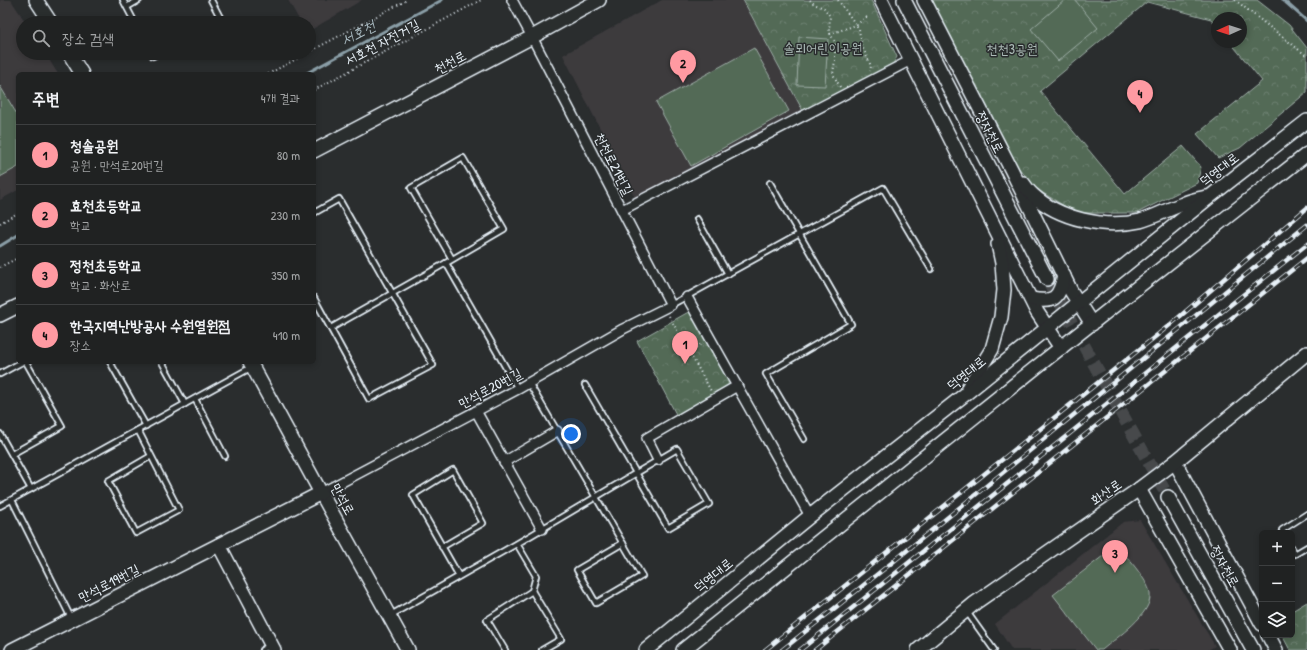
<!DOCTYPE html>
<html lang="ko">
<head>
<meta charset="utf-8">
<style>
	:root { --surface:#202222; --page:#282a2a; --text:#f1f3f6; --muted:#a2a4a5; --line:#3d3f40; --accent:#ff9aa2 }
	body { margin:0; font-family:"Patrick Hand","Poor Story",sans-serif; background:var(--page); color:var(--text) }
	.controls { position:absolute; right:12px; bottom:12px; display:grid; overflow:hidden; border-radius:6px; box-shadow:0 2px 6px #0003 }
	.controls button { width:36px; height:36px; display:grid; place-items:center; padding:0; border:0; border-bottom:1px solid var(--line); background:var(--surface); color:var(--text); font:20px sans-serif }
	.compass { position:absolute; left:1211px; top:12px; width:36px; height:36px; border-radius:50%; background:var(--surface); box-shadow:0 2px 6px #0003; rotate:267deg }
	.you { position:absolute; left:571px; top:434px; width:14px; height:14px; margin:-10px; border:3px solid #fff; border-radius:50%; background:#1a73e8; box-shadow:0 0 0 6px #1a73e833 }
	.badge { display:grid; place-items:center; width:26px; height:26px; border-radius:50%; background:var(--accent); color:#111; font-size:13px; font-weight:700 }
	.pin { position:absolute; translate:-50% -33px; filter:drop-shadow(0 1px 2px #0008) }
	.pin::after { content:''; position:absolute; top:21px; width:14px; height:12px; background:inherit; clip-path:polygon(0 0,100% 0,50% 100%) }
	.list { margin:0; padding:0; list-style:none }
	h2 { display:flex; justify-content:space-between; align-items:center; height:52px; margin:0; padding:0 16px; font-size:17px }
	h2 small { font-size:13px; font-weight:400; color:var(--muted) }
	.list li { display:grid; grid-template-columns:26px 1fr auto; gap:12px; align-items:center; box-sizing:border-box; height:60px; padding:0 16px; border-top:1px solid var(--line) }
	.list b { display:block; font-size:15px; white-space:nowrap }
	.list p { margin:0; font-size:13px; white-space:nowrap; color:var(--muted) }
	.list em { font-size:13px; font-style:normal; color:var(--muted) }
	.icon { flex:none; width:22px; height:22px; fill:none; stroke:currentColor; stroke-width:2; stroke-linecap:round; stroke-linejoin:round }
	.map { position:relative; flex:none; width:1307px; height:650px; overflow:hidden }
	.search { position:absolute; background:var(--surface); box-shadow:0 2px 6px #0003; left:16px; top:16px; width:300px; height:44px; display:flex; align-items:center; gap:10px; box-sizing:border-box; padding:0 14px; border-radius:22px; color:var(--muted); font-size:15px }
	.panel { position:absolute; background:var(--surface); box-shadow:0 2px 6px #0003; left:16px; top:72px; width:300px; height:292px; border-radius:6px }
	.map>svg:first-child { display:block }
	.built { fill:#3d3a3e }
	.park { fill:url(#park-crowns); stroke:#9eaea7 }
	.garden { fill:#536a56; stroke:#9eaea7 }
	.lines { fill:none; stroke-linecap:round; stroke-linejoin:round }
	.stream { stroke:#8b9fa8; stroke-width:3 }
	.secondary-tunnel { stroke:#464a4c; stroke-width:13; stroke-dasharray:13 6; stroke-linecap:butt }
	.lane-casing { stroke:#e8f1f8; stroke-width:8 }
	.street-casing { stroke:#e8f1f8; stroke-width:12 }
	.secondary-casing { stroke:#e8f1f8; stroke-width:16 }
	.path { stroke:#e8f1f8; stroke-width:2; stroke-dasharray:1 3; stroke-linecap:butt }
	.lane { stroke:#2a2d2e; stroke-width:4.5 }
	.street { stroke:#2a2d2e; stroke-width:9 }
	.secondary { stroke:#2a2d2e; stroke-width:13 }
	.rail-casing { stroke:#e8f1f8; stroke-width:4.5 }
	.rail { stroke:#2a2d2e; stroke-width:3; stroke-dasharray:9; stroke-linecap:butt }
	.labels { text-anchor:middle; stroke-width:3; stroke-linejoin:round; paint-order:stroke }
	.street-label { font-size:14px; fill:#e8f1f8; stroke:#2a2d2e }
	.park-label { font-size:14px; fill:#acbbb7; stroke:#2a2d2e }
	.water-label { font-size:15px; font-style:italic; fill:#aabbc2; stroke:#2a2d2e }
</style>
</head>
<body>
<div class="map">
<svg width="1307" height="650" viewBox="0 0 1307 650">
	<defs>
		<pattern id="park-crowns" width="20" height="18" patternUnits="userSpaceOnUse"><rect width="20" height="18" fill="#536a56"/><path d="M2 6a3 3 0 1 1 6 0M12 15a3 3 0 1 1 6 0" fill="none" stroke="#6c806f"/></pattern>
	</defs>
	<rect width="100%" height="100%" fill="#2a2d2e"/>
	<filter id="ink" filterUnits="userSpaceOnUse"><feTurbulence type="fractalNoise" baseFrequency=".025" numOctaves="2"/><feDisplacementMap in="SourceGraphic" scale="8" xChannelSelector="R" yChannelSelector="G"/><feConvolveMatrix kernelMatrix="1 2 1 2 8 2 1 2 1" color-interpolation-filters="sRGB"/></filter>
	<g filter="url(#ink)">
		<g class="built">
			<polygon points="0,0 11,0 26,23 23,23 23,53 45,53 58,74 18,74 18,190 0,200"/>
			<polygon points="288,0 362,0 309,31 309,23 301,23"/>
			<polygon points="662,0 743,0 803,111 635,198 563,55"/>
			<polygon points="1140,520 1215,646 1208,650 1012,650 995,624 1123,522"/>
		</g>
		<g class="park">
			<polygon points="743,0 871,0 897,57 891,67 803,111"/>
			<polygon points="929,0 1257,0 1289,25 1307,48 1307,92 1240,148 1218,158 1197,134 1262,81 1230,42 1241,42 1241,18 1217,18 1217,26 1211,19 1147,2 1040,91 1125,194 1183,146 1201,167 1197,183 1137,213 1076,213 1038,190 1016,165"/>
			<polygon points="692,310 734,386 677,416 637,341"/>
			<polygon points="1307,602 1307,650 1290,650 1282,635 1292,635 1292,611"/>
		</g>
		<g class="garden">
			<polygon points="1065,0 1075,0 1098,28 1058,61 1031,29"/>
			<polygon points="799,37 828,39 825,86 797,85"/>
			<polygon points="754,48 789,111 691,166 656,102"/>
			<polygon points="0,86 18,116 18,167 0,177"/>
			<path d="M1117 545C1125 555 1148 580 1150 593 1153 614 1117 637 1102 650H1096L1053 595Z"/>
		</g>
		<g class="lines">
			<g class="stream">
				<polyline points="1283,0 1307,21"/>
				<polyline points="305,74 442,0"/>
				<polyline points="0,246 18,235"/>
			</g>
			<polyline class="secondary-tunnel" points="1047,279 1168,497"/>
			<defs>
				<g id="lane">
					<polyline points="123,0 135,23"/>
					<polyline points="211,0 221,19 214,23"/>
					<polyline points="127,7 139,0"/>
					<polyline points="151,53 153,56 158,53"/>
					<polyline points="770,183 851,324 766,374 804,439"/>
					<polyline points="314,213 339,199 433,365 369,399 314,298"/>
					<polyline points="697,219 728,274"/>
					<polyline points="452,259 411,188 463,158 504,229 446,263 518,389"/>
					<polyline points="671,305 883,188 931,269"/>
					<polyline points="331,328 446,263"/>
					<polyline points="110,362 146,426"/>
					<polyline points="162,362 185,404"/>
					<polyline points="0,374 22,362"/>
					<polyline points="529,383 642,576 596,603 577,570 623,543"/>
					<polyline points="195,399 225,456"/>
					<polyline points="138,430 179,510 136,533 108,481 151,456"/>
					<polyline points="0,434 31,489"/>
					<polyline points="12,454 62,426 26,362"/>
					<polyline points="12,500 71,618"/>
					<polyline points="0,506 252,367"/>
					<polyline points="1283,533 1282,530 1307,514"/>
					<polyline points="517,544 536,576 532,591 561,639 542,650"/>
					<polyline points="442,547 483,523 453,470 413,495 459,576"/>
					<polyline points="1292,548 1295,554 1307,547"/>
					<polyline points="967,612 994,650"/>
					<path d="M391 615C433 591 476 567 518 543 571 512 624 480 677 449L709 504 668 528 585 385"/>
					<polyline points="262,650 271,645"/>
					<polyline points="505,650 487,620 532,591"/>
				</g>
				<g id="street">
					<polyline points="622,210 911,60"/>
					<polyline points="687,297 810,516"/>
					<polyline points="476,411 542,529"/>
					<polyline points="658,460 647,438 737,386"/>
					<polyline points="504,462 557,431"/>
					<polyline points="321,493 518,389 623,329 671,305 532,37 512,0"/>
				</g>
				<g id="secondary">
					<polyline points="36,0 51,23"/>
					<polyline points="881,0 1037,312 1061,348"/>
					<polyline points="904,0 1047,279"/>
					<polyline points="924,0 1011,169 1071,291 1092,324"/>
					<polyline points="69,53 82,74"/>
					<polyline points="314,151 532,37 599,0"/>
					<path d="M1023 183C1026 187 1029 192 1033 195 1059 219 1105 229 1140 221 1155 217 1168 209 1183 204 1190 200 1199 199 1206 197"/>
					<path d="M1031 299C1054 303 1059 299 1064 276"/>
					<polyline points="0,315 18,306"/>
					<polyline points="250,362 321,493 408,650"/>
					<polyline points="968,388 992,349 1001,317 1004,290 1002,263 998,244"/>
					<polyline points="1175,462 1262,624"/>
					<polyline points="1139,489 1230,650"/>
					<polyline points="1168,497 1253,650"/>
					<polyline points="219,545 274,650"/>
					<polyline points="1268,635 1276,650"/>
					<polyline points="12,650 321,493"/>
					<polyline points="646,650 810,516 963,396 1212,195 1307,121"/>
					<polyline points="683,650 1049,357 1307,154"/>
					<polyline points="918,650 975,603 1139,489 1175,462 1307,353"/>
				</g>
			</defs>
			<use href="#lane" class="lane-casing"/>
			<use href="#street" class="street-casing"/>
			<use href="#secondary" class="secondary-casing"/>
			<g class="path">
				<polyline points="810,0 814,4 824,8 830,16 829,32 835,42 835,60 833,74 840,87"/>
				<polyline points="838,0 859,29 861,44 871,66 870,71"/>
				<polyline points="1235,0 1307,56"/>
				<polyline points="830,34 856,25 868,16"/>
				<polyline points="309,52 407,0"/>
				<polyline points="268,74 308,53"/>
				<polyline points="314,90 481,0"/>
				<polyline points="0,223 18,213"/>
				<polyline points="0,267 18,258"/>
				<polyline points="669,316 711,391"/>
				<polyline points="689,351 703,343"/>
			</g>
			<use href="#lane" class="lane"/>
			<use href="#street" class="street"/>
			<use href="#secondary" class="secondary"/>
			<defs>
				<g id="rail">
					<polyline points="765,650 1171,324 1307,208"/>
					<polyline points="782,650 894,561 1307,225"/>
					<polyline points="800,650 1185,341 1307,244"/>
					<polyline points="815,650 1307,258"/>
				</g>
			</defs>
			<use href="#rail" class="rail-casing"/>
			<use href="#rail" class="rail"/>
		</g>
	</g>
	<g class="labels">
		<g class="street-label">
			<text transform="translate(382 42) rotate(-28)" y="5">서호천 자전거길</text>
			<text transform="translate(450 62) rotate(-28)" y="5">천천로</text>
			<text transform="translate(990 132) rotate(63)" y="5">정자천로</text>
			<text transform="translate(614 164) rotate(63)" y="5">천천로21번길</text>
			<text transform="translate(1219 169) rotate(-38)" y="5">덕영대로</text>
			<text transform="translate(966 373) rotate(-39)" y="5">덕영대로</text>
			<text transform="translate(490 388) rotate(-28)" y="5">만석로20번길</text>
			<text transform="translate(1106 492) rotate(-35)" y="5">화산로</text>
			<text transform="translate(343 499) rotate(61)" y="5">만석로</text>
			<text transform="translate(1225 566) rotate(61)" y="5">정자천로</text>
			<text transform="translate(713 575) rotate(-39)" y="5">덕영대로</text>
			<text transform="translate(109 583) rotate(-27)" y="5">만석로19번길</text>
		</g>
		<g class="park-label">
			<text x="823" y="53">솔뫼어린이공원</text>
			<text x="1012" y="54">천천3공원</text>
		</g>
		<g class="water-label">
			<text transform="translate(358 33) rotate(-28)" y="5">서호천</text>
		</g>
	</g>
</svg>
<div class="controls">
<button>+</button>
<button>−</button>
<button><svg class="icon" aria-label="layers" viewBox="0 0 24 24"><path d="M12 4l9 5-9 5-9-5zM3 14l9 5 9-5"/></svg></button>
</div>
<svg class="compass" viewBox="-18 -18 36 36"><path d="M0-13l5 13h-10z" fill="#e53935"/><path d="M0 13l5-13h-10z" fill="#a2a4a5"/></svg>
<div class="you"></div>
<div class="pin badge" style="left:685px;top:364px">1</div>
<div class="pin badge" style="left:683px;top:83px">2</div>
<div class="pin badge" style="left:1115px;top:573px">3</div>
<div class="pin badge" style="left:1140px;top:113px">4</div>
<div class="search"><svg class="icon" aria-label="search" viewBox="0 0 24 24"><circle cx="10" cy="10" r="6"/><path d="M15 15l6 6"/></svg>장소 검색</div>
<section class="panel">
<h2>주변<small>4개 결과</small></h2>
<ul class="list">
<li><span class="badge">1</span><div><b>청솔공원</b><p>공원 · 만석로20번길</p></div><em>80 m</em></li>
<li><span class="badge">2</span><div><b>효천초등학교</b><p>학교</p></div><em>230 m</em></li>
<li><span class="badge">3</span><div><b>정천초등학교</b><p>학교 · 화산로</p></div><em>350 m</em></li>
<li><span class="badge">4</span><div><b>한국지역난방공사 수원열원점</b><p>장소</p></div><em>410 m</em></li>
</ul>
</section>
</div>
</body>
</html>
